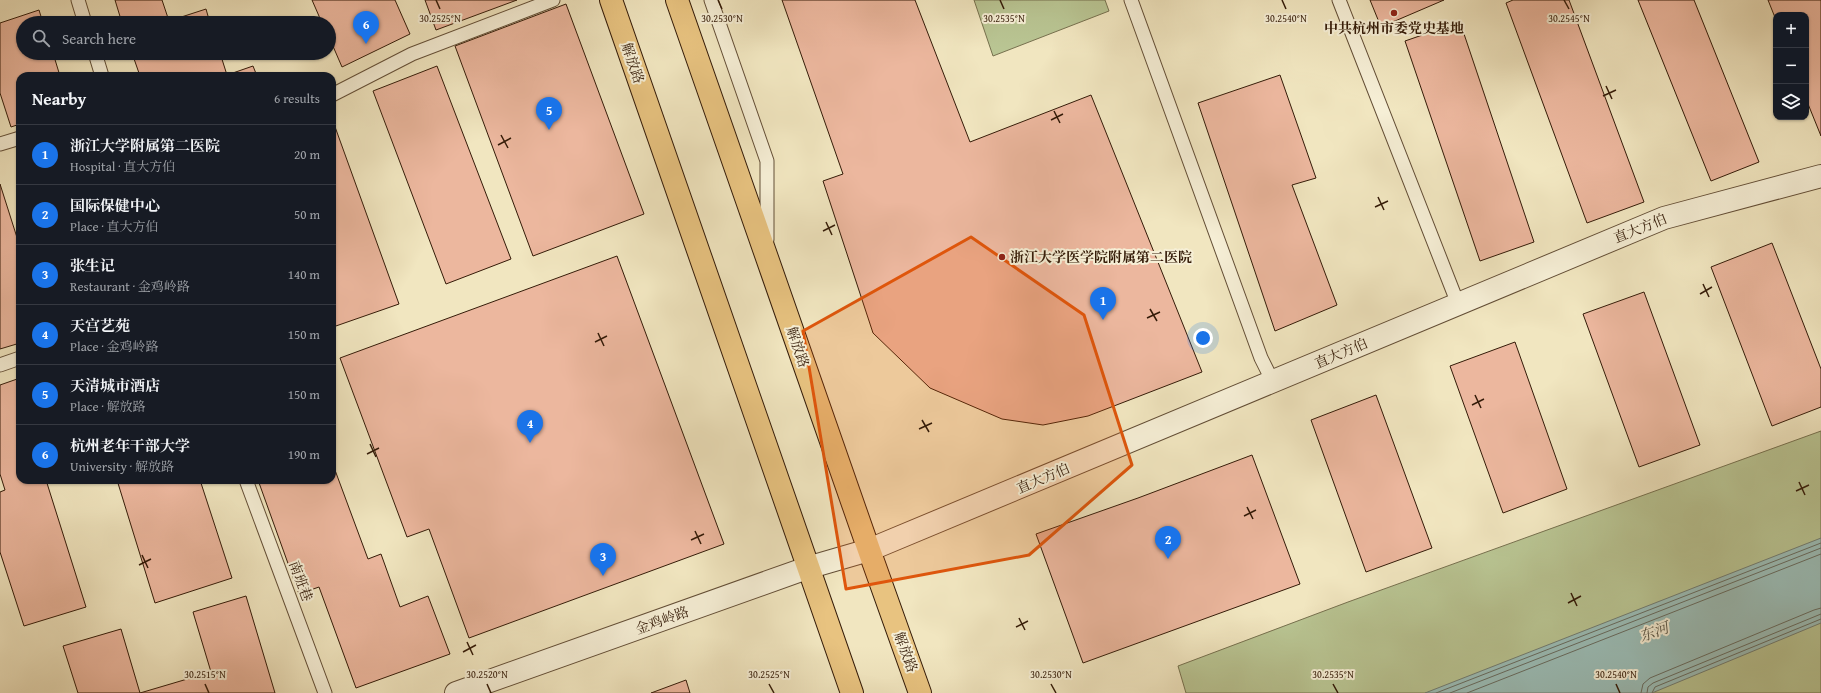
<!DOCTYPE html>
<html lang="en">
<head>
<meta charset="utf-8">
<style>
	:root { --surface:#171b24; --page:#20242c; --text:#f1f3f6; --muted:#9ea1a6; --line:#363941; --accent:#1a73e8 }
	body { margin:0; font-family:"Gentium Book Plus","Noto Serif SC",serif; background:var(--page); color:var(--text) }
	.controls { position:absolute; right:12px; top:12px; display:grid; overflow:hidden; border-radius:8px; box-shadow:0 1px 3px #0004 }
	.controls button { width:36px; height:36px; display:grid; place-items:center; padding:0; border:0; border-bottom:1px solid var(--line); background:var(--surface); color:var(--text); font:20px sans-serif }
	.you { position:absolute; left:1203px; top:338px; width:14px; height:14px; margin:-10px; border:3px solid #fff; border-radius:50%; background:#1a73e8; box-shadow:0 0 0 6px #1a73e833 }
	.badge { display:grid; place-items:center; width:26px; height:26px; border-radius:50%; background:var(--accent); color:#fff; font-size:13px; font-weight:700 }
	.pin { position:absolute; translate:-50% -33px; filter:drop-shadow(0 1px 2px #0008) }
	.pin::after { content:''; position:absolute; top:21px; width:14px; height:12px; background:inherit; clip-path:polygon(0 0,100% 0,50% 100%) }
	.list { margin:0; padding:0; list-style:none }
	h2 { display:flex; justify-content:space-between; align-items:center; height:52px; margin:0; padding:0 16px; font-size:17px }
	h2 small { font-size:13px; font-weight:400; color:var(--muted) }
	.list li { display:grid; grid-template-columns:26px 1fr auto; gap:12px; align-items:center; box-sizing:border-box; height:60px; padding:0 16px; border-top:1px solid var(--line) }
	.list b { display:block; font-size:15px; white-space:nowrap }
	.list p { margin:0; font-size:13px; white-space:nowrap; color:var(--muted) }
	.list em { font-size:13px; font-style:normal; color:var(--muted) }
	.icon { flex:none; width:22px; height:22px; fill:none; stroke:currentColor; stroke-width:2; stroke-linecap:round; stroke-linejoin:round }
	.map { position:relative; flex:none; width:1821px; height:693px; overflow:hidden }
	.search { position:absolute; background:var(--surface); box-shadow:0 1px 3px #0004; left:16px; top:16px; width:320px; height:44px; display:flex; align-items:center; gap:10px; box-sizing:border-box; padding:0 14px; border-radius:22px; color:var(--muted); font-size:15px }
	.panel { position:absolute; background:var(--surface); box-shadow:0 1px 3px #0004; left:16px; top:72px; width:320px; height:412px; border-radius:12px }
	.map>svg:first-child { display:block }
	.green { fill:#b9c593; stroke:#76704e }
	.water { fill:#9bbeb8; stroke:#727d72 }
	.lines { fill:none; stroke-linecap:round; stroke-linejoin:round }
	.shore { stroke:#686c60; stroke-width:1 }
	.building { fill:#ecb79e; stroke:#341b08 }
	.lane-casing { stroke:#634e36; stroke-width:15 }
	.street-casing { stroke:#634e36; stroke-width:24 }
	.primary-casing { stroke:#341b08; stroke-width:24 }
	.lane { stroke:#f6efd6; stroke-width:13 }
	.street { stroke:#f6efd6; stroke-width:22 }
	.primary { stroke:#e8c380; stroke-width:22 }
	.marked { fill:#df560c; fill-opacity:0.2; stroke:#df560c; stroke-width:3; stroke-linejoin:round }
	.ticks { fill:none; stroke:#341b08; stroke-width:1.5 }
	.poi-dot { fill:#8f2418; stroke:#f6efd6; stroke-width:1.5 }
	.labels { text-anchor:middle; stroke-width:4; stroke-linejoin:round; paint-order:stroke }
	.poi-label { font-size:14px; font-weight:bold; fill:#341b08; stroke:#f6efd6 }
	.street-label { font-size:14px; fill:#341b08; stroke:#f6efd6 }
	.water-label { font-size:15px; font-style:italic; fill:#585446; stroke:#f6efd6 }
	.ticks-label { font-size:10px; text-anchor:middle; fill:#341b08; stroke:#f6efd6; stroke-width:4; stroke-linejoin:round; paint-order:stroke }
</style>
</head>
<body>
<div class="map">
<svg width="1821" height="693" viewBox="0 0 1821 693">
	<rect width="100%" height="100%" fill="#f1e6c0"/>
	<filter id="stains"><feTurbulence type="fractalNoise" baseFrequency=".005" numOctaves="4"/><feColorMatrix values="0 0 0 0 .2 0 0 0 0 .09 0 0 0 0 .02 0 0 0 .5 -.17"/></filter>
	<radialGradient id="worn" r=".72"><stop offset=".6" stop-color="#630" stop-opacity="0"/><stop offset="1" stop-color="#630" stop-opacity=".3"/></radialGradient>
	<g class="green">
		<polygon points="974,0 1105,0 1109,11 993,56"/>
		<polygon points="1821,431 1821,693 1186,693 1178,666 1348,602"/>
	</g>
	<polygon class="water" points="1821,538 1821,623 1652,693 1425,693"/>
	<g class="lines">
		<g class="shore">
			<polyline points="1436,693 1821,543"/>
			<polyline points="1450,693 1821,548"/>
			<polyline points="1467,693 1821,554"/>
			<polyline points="1641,693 1643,684 1650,678 1814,610 1821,608"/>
			<polyline points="1647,693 1648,687 1653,683 1821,614"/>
			<polyline points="1652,693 1655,687 1821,619"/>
		</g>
	</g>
	<g class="building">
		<polygon points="115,0 162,0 169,21 206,9 210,23 122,23"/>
		<polygon points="312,0 395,0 410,34 342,67 329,37 329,23 322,23"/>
		<polygon points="425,0 517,0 436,30"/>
		<polygon points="782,0 915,0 970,142 1091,95 1202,372 1088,416 1043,425 1002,419 930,388 873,333 823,181 843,174"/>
		<polygon points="1370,0 1444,0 1381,27"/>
		<polygon points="1513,0 1569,0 1644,202 1587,223 1506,3"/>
		<polygon points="1638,0 1694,0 1759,162 1711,181"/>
		<polygon points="1768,0 1821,0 1821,136 1806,99 1806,15 1776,15 1776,20"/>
		<polygon points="566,4 644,214 533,256 455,46"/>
		<polygon points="39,10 43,23 23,23 23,53 53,53 60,76 20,76 20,124 11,127 0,93 0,23"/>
		<polygon points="1460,22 1534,242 1480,261 1405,41"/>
		<polygon points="132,53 220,53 227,75 253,66 257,76 140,76"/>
		<polygon points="437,66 511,259 446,284 373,91"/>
		<polygon points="1280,75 1316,178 1292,185 1337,305 1275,331 1198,103"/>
		<polygon points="332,124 334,124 399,304 333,327"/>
		<polygon points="0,184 20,247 20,343 0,349"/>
		<polygon points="1772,243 1821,369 1821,407 1772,426 1711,267"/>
		<polygon points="617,256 724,544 469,638 429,529 407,537 340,358"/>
		<polygon points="1644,292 1700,445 1639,467 1583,314"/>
		<polygon points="1515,342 1567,489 1503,513 1450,366"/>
		<polygon points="20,378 20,480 46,480 86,607 24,626 0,552 0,492 5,490 0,474 0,385"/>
		<polygon points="1376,395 1432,548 1366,572 1311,420"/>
		<polygon points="1252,455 1300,584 1083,663 1036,534 1138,498"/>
		<polygon points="332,462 368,559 381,554 400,607 428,596 450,654 356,688 319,587 299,594 258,480 332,480"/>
		<polygon points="117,480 200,480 232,578 155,603"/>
		<polygon points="246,596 275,693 78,693 63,646 121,629 140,693 211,672 193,612"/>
		<polygon points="686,680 690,693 651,693"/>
	</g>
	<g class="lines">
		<defs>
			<g id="lane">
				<polyline points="78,0 85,23"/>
				<polyline points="711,0 767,161 767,240"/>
				<polyline points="1131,0 1261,358 1273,382"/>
				<polyline points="1339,0 1458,304"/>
				<polyline points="95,53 102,76"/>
				<polyline points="332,95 412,54 553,0"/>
				<polyline points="0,144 20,138"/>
				<polyline points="0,365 20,358"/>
				<polyline points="246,480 325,693"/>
			</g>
			<polyline id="street" points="456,693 807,568 869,550 1664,218 1821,176"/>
			<g id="primary">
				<polyline points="611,0 852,693"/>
				<polyline points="677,0 869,550 920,693"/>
			</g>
		</defs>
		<use href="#lane" class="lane-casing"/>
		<use href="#street" class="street-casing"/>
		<use href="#primary" class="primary-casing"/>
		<use href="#lane" class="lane"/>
		<use href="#street" class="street"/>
		<use href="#primary" class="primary"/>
	</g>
	<path class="marked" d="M971 237 1084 315 1132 465 1029 555 846 589 803 331Z"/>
	<path class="ticks" d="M436 0 440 9M718 0 722 9M1000 0 1004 9M1282 0 1286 9M1564 0 1569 9M1606 86 1612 99M1603 96 1616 90M1054 111 1060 123M1051 120 1063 114M501 135 508 148M498 145 511 138M1378 197 1384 210M1375 207 1388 201M826 222 832 235M823 231 835 225M1703 284 1709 297M1700 294 1712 287M1150 309 1157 321M1147 318 1160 312M598 333 604 346M595 342 607 336M1475 395 1481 408M1472 405 1484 399M922 420 929 432M919 429 932 423M370 444 376 457M367 454 379 448M1799 482 1805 495M1796 491 1809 485M1247 507 1253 519M1244 516 1256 510M695 531 701 544M691 540 704 534M142 555 148 568M139 565 151 559M1571 593 1577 606M1568 603 1581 596M1019 618 1025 630M1016 627 1028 621M467 642 473 655M463 652 476 645M205 684 209 693M487 684 491 693M769 684 774 693M1051 684 1056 693M1333 684 1338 693M1616 684 1620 693"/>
	<g class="poi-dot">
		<circle cx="1394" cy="13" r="4"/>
		<circle cx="1002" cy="257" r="4"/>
	</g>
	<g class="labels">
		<g class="poi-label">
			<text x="1394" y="33">中共杭州市委党史基地</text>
			<text x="1010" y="262" text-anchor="start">浙江大学医学院附属第二医院</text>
		</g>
		<g class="street-label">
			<text transform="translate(633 63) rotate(71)" y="5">解放路</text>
			<text transform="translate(1640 228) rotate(-22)" y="5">直大方伯</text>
			<text transform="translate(798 347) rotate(71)" y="5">解放路</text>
			<text transform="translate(1341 353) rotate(-23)" y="5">直大方伯</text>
			<text transform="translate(1043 478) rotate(-23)" y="5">直大方伯</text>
			<text transform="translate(301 581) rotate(70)" y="5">南班巷</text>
			<text transform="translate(662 620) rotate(-20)" y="5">金鸡岭路</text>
			<text transform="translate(906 652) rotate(70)" y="5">解放路</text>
		</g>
		<g class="water-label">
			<text transform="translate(1654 632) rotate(-20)" y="5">东河</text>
		</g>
	</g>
	<g class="ticks-label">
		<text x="440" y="22">30.2525°N</text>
		<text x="722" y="22">30.2530°N</text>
		<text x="1004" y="22">30.2535°N</text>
		<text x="1286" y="22">30.2540°N</text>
		<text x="1569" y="22">30.2545°N</text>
		<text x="205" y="678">30.2515°N</text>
		<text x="487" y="678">30.2520°N</text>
		<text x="769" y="678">30.2525°N</text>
		<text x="1051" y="678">30.2530°N</text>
		<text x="1333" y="678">30.2535°N</text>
		<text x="1616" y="678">30.2540°N</text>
	</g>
	<rect width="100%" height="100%" filter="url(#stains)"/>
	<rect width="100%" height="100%" fill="url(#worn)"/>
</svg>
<div class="controls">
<button>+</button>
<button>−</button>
<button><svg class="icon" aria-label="layers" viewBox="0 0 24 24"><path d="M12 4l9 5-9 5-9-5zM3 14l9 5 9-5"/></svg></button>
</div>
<div class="you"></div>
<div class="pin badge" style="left:1103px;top:320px">1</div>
<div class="pin badge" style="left:1168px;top:559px">2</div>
<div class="pin badge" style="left:603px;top:576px">3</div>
<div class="pin badge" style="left:530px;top:443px">4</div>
<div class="pin badge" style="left:549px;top:130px">5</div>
<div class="pin badge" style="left:366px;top:44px">6</div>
<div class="search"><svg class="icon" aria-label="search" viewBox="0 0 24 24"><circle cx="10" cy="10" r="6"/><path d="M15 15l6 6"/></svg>Search here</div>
<section class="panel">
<h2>Nearby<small>6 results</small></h2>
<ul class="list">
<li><span class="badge">1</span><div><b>浙江大学附属第二医院</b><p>Hospital · 直大方伯</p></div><em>20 m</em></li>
<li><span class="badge">2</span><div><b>国际保健中心</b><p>Place · 直大方伯</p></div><em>50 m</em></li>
<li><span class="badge">3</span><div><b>张生记</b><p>Restaurant · 金鸡岭路</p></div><em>140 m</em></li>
<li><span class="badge">4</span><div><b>天宫艺苑</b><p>Place · 金鸡岭路</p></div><em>150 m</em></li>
<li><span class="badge">5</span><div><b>天清城市酒店</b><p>Place · 解放路</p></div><em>150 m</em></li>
<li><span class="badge">6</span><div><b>杭州老年干部大学</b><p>University · 解放路</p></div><em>190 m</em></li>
</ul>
</section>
</div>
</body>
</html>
